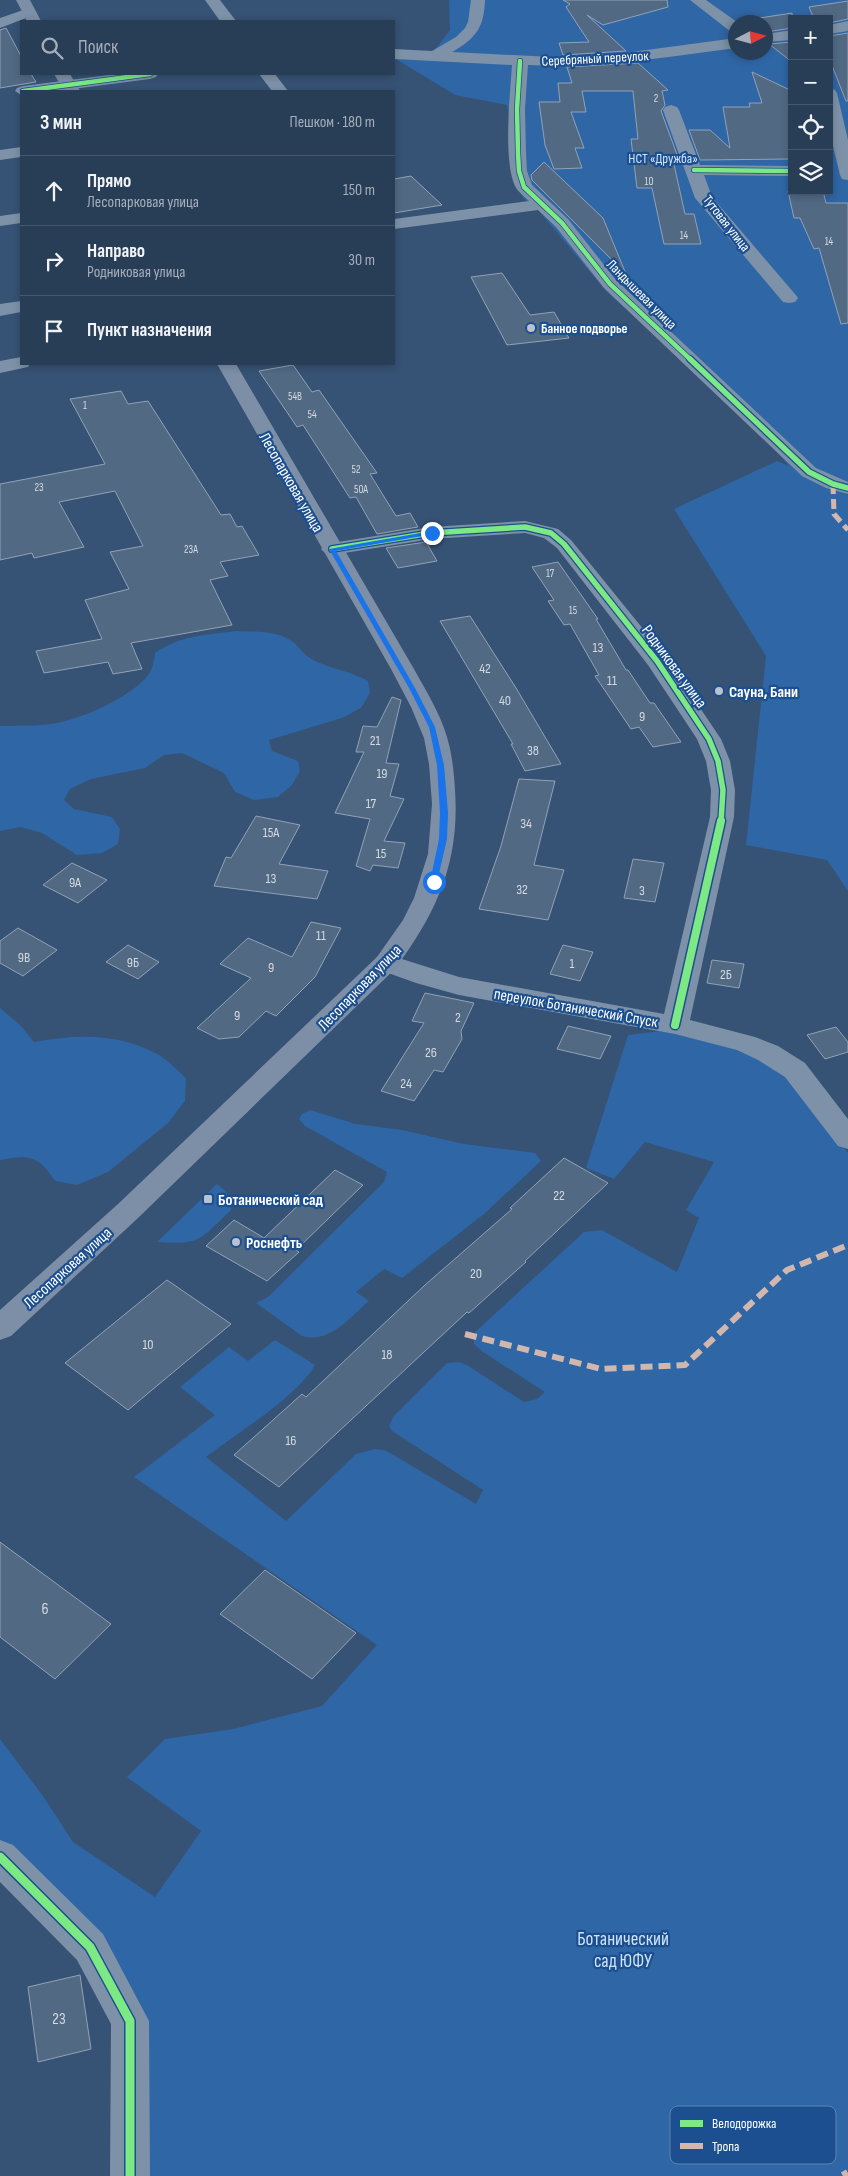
<!DOCTYPE html>
<html lang="ru">
<head>
<meta charset="utf-8">
<style>
	:root { --surface:#283e57; --page:#344961; --text:#f1f3f6; --muted:#a5aeba; --line:#44576d }
	body { margin:0; font-family:"Sofia Sans Condensed",sans-serif; background:var(--page); color:var(--text) }
	.controls { position:absolute; right:15px; top:15px; display:grid; overflow:hidden; border-radius:0px; box-shadow:0 2px 8px #0003 }
	.controls button { width:45px; height:45px; display:grid; place-items:center; padding:0; border:0; border-bottom:1px solid var(--line); background:var(--surface); color:var(--text); font:25px sans-serif }
	.compass { position:absolute; left:728px; top:15px; width:45px; height:45px; border-radius:50%; background:var(--surface); box-shadow:0 2px 8px #0003; rotate:84deg }
	.stop { position:absolute; width:15px; height:15px; margin:-11px; border:4px solid #1a73e8; border-radius:50%; background:#fff }
	.stop.end { background:#1a73e8; border-color:#fff; box-shadow:0 1px 5px #0008 }
	.list { margin:0; padding:0; list-style:none }
	h2 { display:flex; justify-content:space-between; align-items:center; height:65px; margin:0; padding:0 20px; font-size:21px }
	h2 small { font-size:16px; font-weight:400; color:var(--muted) }
	.list li { display:grid; grid-template-columns:32px 1fr auto; gap:15px; align-items:center; box-sizing:border-box; height:70px; padding:0 20px; border-top:1px solid var(--line) }
	.list b { display:block; font-size:19px; white-space:nowrap }
	.list p { margin:0; font-size:16px; white-space:nowrap; color:var(--muted) }
	.list em { font-size:16px; font-style:normal; color:var(--muted) }
	.icon { flex:none; width:28px; height:28px; fill:none; stroke:currentColor; stroke-width:2; stroke-linecap:round; stroke-linejoin:round }
	.map { position:relative; flex:none; width:848px; height:2176px; overflow:hidden }
	.search { position:absolute; background:var(--surface); box-shadow:0 2px 8px #0003; left:20px; top:20px; width:375px; height:55px; display:flex; align-items:center; gap:12px; box-sizing:border-box; padding:0 18px; border-radius:0px; color:var(--muted); font-size:19px }
	.panel { position:absolute; background:var(--surface); box-shadow:0 2px 8px #0003; left:20px; top:90px; width:375px; height:275px; border-radius:0px }
	.map>svg:first-child { display:block }
	.green { fill:#2f66a5; fill-rule:evenodd }
	.building { fill:#526984; stroke:#92a2b6 }
	.lines { fill:none; stroke-linecap:round; stroke-linejoin:round }
	.minor { fill:#7d92a8; fill-rule:evenodd }
	.primary { fill:#7d8ea7; fill-rule:evenodd }
	.quiet-far2 { stroke:#d1b7ad; stroke-width:5; stroke-dasharray:10 5; stroke-linecap:butt }
	.quiet-far1 { stroke:#d1b7ad; stroke-width:6; stroke-dasharray:12 6; stroke-linecap:butt }
	.quiet { stroke:#d1b7ad; stroke-width:8; stroke-dasharray:16 8; stroke-linecap:butt }
	.cycleway-far3-casing { stroke:#1b4f8f; stroke-width:6 }
	.cycleway-far2-casing { stroke:#1b4f8f; stroke-width:8 }
	.cycleway-far1-casing { stroke:#1b4f8f; stroke-width:11 }
	.cycleway-casing { stroke:#1b4f8f; stroke-width:12 }
	.cycleway-far3 { stroke:#7ce984; stroke-width:4.5 }
	.cycleway-far2 { stroke:#7ce984; stroke-width:5.5 }
	.cycleway-far1 { stroke:#7ce984; stroke-width:8 }
	.cycleway { stroke:#7ce984; stroke-width:9 }
	.route { fill:#1a73e8 }
	.poi-dot { fill:#b9c2ce; stroke:#1b4f8f; stroke-width:2 }
	.labels { text-anchor:middle; stroke-width:4.5; stroke-linejoin:round; paint-order:stroke }
	.far-number-label { font-size:11px; fill:#d4dae0 }
	.far-street-label { font-size:14px; fill:#fff; stroke:#1b4f8f }
	.far-park-label { font-size:14px; fill:#cfe3fa; stroke:#1b4f8f }
	.far-poi-label { font-size:14px; font-weight:bold; fill:#fff; stroke:#1b4f8f; text-anchor:start }
	.number-label { font-size:14px; fill:#d4dae0 }
	.street-label { font-size:16px; fill:#fff; stroke:#1b4f8f }
	.poi-label { font-size:16px; font-weight:bold; fill:#fff; stroke:#1b4f8f; text-anchor:start }
	.near-number-label { font-size:16px; fill:#d4dae0 }
	.near-park-label { font-size:19px; fill:#cfe3fa; stroke:#1b4f8f }
	.key { fill:#1b4f8f; stroke:#5f84b1; stroke-width:1 }
	.key-label { font-size:14px; fill:#fff }
</style>
</head>
<body>
<div class="map">
<svg width="848" height="2176" viewBox="0 0 848 2176">
	<rect width="100%" height="100%" fill="#365274"/>
	<g class="green">
		<path d="M449 0H848V484L802 473 848 495V891L827 860 746 845 766 656 674 509 777 461 789 466 745 415 607 292 539 211 523 198 507 105 455 95 396 59 427 60 450 30ZM792 19H829V191H792ZM736 22H766V52H736Z"/>
		<path d="M236 631C253 632 278 630 293 642 305 652 303 656 320 663 336 670 353 672 368 681L370 693 361 708 342 718 269 740 272 751 298 761 300 771 292 785 278 797 254 800 235 792 224 773 182 753 164 755 145 768 91 779 70 789 64 800 74 809 112 817 120 829 118 844 102 853 77 855 42 833 21 827 0 831V726C21 725 44 727 65 721 90 715 133 695 148 675 153 668 154 661 155 653 180 635 207 635 236 631Z"/>
		<path d="M0 1008 21 1026 34 1042C78 1034 119 1033 159 1055 169 1061 178 1071 186 1078L185 1101 168 1123 108 1172 77 1185 55 1181C39 1156 29 1154 0 1160Z"/>
		<path d="M660 1031 721 1043 785 1071 848 1153V2176H140L138 2018 0 1845V1739L43 1796 73 1842 155 1897 201 1831 127 1777 165 1739 233 1729 322 1706 377 1645 134 1477 215 1415 180 1387 229 1347 248 1361 275 1340 315 1365C298 1396 235 1435 206 1457L286 1521 356 1454 375 1449 385 1450 476 1504 483 1490 392 1431 389 1426 393 1417 447 1363 459 1362 467 1365 524 1402 537 1399 545 1392 483 1352 474 1344 473 1334 584 1232 602 1230 677 1272 699 1218 686 1210 714 1162 645 1142 614 1179 586 1168 628 1035Z"/>
		<path d="M310 1110 356 1124 402 1130 464 1144 535 1153 541 1161 484 1214 402 1278 384 1269 356 1292 369 1301C349 1318 330 1344 302 1336L256 1303 268 1297 384 1182 387 1172 305 1126 299 1119 302 1114Z"/>
		<path d="M217 1184C227 1192 232 1197 231 1210 199 1240 202 1245 157 1242Z"/>
	</g>
	<g class="building">
		<polygon points="563,0 667,0 668,7 603,25 587,15 626,51 563,55 559,43 589,42 566,7 570,4"/>
		<polygon points="848,1 848,19 829,23 829,19 814,19 809,7"/>
		<polygon points="792,13 792,28 766,32 766,22 740,21"/>
		<polygon points="6,28 21,56 21,74 31,74 36,82 0,88 0,30"/>
		<polygon points="848,33 848,101 846,101 829,58 829,36"/>
		<polygon points="792,42 792,62 769,44"/>
		<polygon points="638,63 668,90 662,91 665,105 661,111 679,160 673,160 685,214 694,214 701,244 664,244 652,188 637,188 631,139 638,139 633,91 582,91 586,112 571,112 584,148 575,148 582,168 554,169 545,145 539,102 560,102 558,83 572,83 567,67"/>
		<polygon points="752,72 792,91 792,159 700,160 689,130 710,130 730,148 723,107 750,107 749,103 762,103"/>
		<polygon points="544,162 603,218 626,274 532,180 531,175"/>
		<polygon points="411,176 442,205 394,213 394,179"/>
		<polygon points="788,191 823,191 826,203 848,203 848,323 841,324 819,248 814,249 800,218 794,218"/>
		<polygon points="502,273 530,315 554,312 569,338 507,345 471,277"/>
		<polygon points="293,365 312,392 319,390 377,473 370,474 396,516 410,513 418,527 377,534 356,497 350,498 303,425 297,427 259,371"/>
		<polygon points="121,391 128,404 148,401 221,515 230,514 237,527 242,526 259,555 220,562 228,576 210,580 232,625 131,643 142,669 113,674 108,662 44,673 36,651 102,639 85,600 129,589 110,552 143,546 115,491 59,502 84,547 34,558 32,553 0,560 0,484 105,464 70,399"/>
		<polygon points="426,542 437,561 398,568 386,548"/>
		<polygon points="558,562 598,619 596,619 626,670 628,670 650,703 654,703 681,742 653,747 639,727 631,729 595,676 599,675 570,624 564,625 548,601 554,600 532,567"/>
		<polygon points="470,616 516,688 561,764 525,771 511,744 513,744 440,621"/>
		<polygon points="392,697 401,700 386,763 399,764 390,796 404,799 384,841 405,843 398,868 373,865 370,871 356,866 370,819 335,813 364,752 356,752 363,726 377,727"/>
		<polygon points="519,779 555,781 534,865 564,870 548,920 479,909 501,846"/>
		<polygon points="256,816 300,825 279,864 328,871 317,899 214,886 226,857 231,858"/>
		<polygon points="633,859 664,863 655,902 624,898"/>
		<polygon points="72,863 107,880 78,903 43,885"/>
		<polygon points="311,922 341,928 315,977 276,1016 266,1011 239,1037 219,1039 197,1028 251,978 220,964 248,938 292,957"/>
		<polygon points="18,928 57,950 23,976 0,963 0,941"/>
		<polygon points="128,945 159,962 138,979 106,962"/>
		<polygon points="563,945 593,952 580,981 550,974"/>
		<polygon points="712,960 744,964 739,988 707,983"/>
		<polygon points="425,993 474,1003 461,1031 462,1039 443,1072 434,1070 414,1101 381,1091 424,1023 412,1021"/>
		<polygon points="568,1026 611,1036 600,1059 557,1049"/>
		<polygon points="836,1027 848,1042 848,1052 825,1059 807,1035"/>
		<polygon points="564,1158 608,1183 525,1261 526,1262 469,1313 467,1312 279,1487 234,1455 302,1394 306,1397 425,1285 512,1209 510,1208"/>
		<polygon points="335,1170 363,1185 296,1250 299,1252 267,1281 206,1246 234,1220 264,1238"/>
		<polygon points="167,1280 231,1324 128,1410 65,1363"/>
		<polygon points="0,1542 111,1624 55,1679 0,1637"/>
		<polygon points="265,1570 356,1633 312,1679 220,1614"/>
		<polygon points="80,1975 91,2049 38,2062 28,1987"/>
	</g>
	<g class="lines">
		<g class="minor">
			<polygon points="205,0 220,0 236,21 220,21"/>
			<path d="M471 0H485C484 28 476 38 452 52L552 57 624 53 736 38V48C667 57 597 69 528 65L525 109 526 153 527 171 532 185 568 219 616 280 816 468 848 482V494L826 488 802 476 604 288 556 227 538 210 394 229V219L529 201C524 196 518 192 515 186 503 160 510 95 512 65L394 59V49L432 51 456 37 465 28 468 22Z"/>
			<polygon points="690,0 706,0 737,22 736,33 731,32"/>
			<polygon points="29,8 34,9 36,12 34,15 0,28 0,18"/>
			<polygon points="848,21 848,31 829,34 829,25"/>
			<polygon points="792,30 792,40 766,42 766,34"/>
			<polygon points="117,74 158,74 156,77 150,79 57,91 21,91 21,95 15,91 17,88 23,86"/>
			<polygon points="259,74 275,74 288,91 272,91"/>
			<polygon points="829,88 835,90 837,93 848,140 848,180 842,179 840,175 829,129"/>
			<polygon points="671,105 677,107 679,110 700,165 792,166 792,176 704,175 712,197 795,294 798,298 795,302 789,303 783,302 695,198 663,110 665,107"/>
			<polygon points="21,147 21,157 0,160 0,150"/>
			<polygon points="21,213 21,223 0,226 0,216"/>
			<polygon points="21,301 21,312 0,316 0,304"/>
			<polygon points="21,357 21,364 30,364 28,367 0,373 0,361"/>
			<polygon points="525,521 558,529 571,540 665,656 721,739 730,761 735,790 734,817 690,1020 755,1037 778,1046 805,1063 848,1119 848,1149 838,1146 785,1077 758,1060 737,1050 675,1034 459,995 416,983 377,969 373,963 377,957 386,954 459,977 664,1014 710,817 711,790 706,761 697,739 648,665 557,548 544,538 525,533 431,539 332,555 325,553 321,549 325,545 332,543 431,527"/>
			<polygon points="0,1840 13,1845 103,1934 149,2021 150,2176 110,2176 111,2024 77,1960 0,1882"/>
		</g>
		<g class="primary">
			<polygon points="16,0 30,0 41,21 27,21"/>
			<polygon points="54,74 70,74 80,91 64,91"/>
			<path d="M217 364H236L414 669C426 691 440 713 447 737 452 754 454 772 455 790 460 862 437 912 395 969L138 1218 11 1336 0 1340V1310L118 1204 377 957 403 920 414 898 428 854 432 804 429 764 424 738 411 707 391 669Z"/>
		</g>
		<polyline class="quiet-far2" points="833,484 834,514 848,530"/>
		<polyline class="quiet-far1" points="465,1334 601,1369 685,1365 787,1270 848,1245"/>
		<polyline class="quiet" points="843,2176 848,2173"/>
		<defs>
			<g id="cycleway-far3">
				<polyline points="520,61 517,109 518,153 519,171 524,187 562,223 610,284 691,360"/>
				<polyline points="23,91 150,74"/>
				<polyline points="694,170 792,171"/>
			</g>
			<g id="cycleway-far2">
				<polyline points="690,359 809,472 833,484 848,488"/>
				<polyline points="332,549 431,533 525,527 551,533 564,544 657,661 709,739 718,761 723,790 721,822"/>
			</g>
			<polyline id="cycleway-far1" points="675,1025 721,821"/>
			<polyline id="cycleway" points="0,1857 90,1947 130,2021 130,2176"/>
		</defs>
		<use href="#cycleway-far3" class="cycleway-far3-casing"/>
		<use href="#cycleway-far2" class="cycleway-far2-casing"/>
		<use href="#cycleway-far1" class="cycleway-far1-casing"/>
		<use href="#cycleway" class="cycleway-casing"/>
		<use href="#cycleway-far3" class="cycleway-far3"/>
		<use href="#cycleway-far2" class="cycleway-far2"/>
		<use href="#cycleway-far1" class="cycleway-far1"/>
		<use href="#cycleway" class="cycleway"/>
	</g>
	<polygon class="route" points="432,531 434,534 336,551 415,688 435,727 444,765 448,813 447,839 437,882 434,884 430,882 439,839 440,813 437,765 429,727 409,688 329,549"/>
	<g class="poi-dot">
		<circle cx="531" cy="328" r="5"/>
		<circle cx="719" cy="691" r="5"/>
		<rect x="203" y="1194" width="10" height="10" rx="2.5"/>
		<circle cx="236" cy="1242" r="5"/>
	</g>
	<g class="labels">
		<g class="far-number-label">
			<text x="656" y="102">2</text>
			<text x="649" y="185">10</text>
			<text x="684" y="239">14</text>
			<text x="829" y="245">14</text>
			<text x="295" y="400">54В</text>
			<text x="85" y="409">1</text>
			<text x="312" y="418">54</text>
			<text x="356" y="473">52</text>
			<text x="39" y="491">23</text>
			<text x="361" y="493">50А</text>
			<text x="191" y="553">23А</text>
			<text x="550" y="577">17</text>
			<text x="573" y="614">15</text>
		</g>
		<g class="far-street-label">
			<text transform="translate(595 58) rotate(-3)" y="5">Серебряный переулок</text>
			<text transform="translate(727 223) rotate(52)" y="5">Тутовая улица</text>
			<text transform="translate(642 294) rotate(45)" y="5">Ландышевая улица</text>
		</g>
		<g class="far-park-label">
			<text x="663" y="163">НСТ «Дружба»</text>
		</g>
		<g class="far-poi-label">
			<text x="541" y="333">Банное подворье</text>
		</g>
		<g class="number-label">
			<text x="598" y="652">13</text>
			<text x="485" y="673">42</text>
			<text x="612" y="685">11</text>
			<text x="505" y="705">40</text>
			<text x="642" y="721">9</text>
			<text x="375" y="745">21</text>
			<text x="533" y="755">38</text>
			<text x="382" y="778">19</text>
			<text x="371" y="808">17</text>
			<text x="526" y="828">34</text>
			<text x="271" y="837">15А</text>
			<text x="381" y="858">15</text>
			<text x="271" y="883">13</text>
			<text x="75" y="887">9А</text>
			<text x="522" y="894">32</text>
			<text x="642" y="895">3</text>
			<text x="321" y="940">11</text>
			<text x="24" y="962">9В</text>
			<text x="133" y="967">9Б</text>
			<text x="572" y="968">1</text>
			<text x="271" y="972">9</text>
			<text x="726" y="979">2Б</text>
			<text x="237" y="1020">9</text>
			<text x="458" y="1022">2</text>
			<text x="431" y="1057">26</text>
			<text x="406" y="1088">24</text>
			<text x="559" y="1200">22</text>
			<text x="476" y="1278">20</text>
			<text x="148" y="1349">10</text>
			<text x="387" y="1359">18</text>
			<text x="291" y="1445">16</text>
		</g>
		<g class="street-label">
			<text transform="translate(292 482) rotate(60)" y="6">Лесопарковая улица</text>
			<text transform="translate(675 666) rotate(54)" y="6">Родниковая улица</text>
			<text transform="translate(359 987) rotate(-46)" y="6">Лесопарковая улица</text>
			<text transform="translate(576 1007) rotate(10)" y="6">переулок Ботанический Спуск</text>
			<text transform="translate(67 1267) rotate(-42)" y="6">Лесопарковая улица</text>
		</g>
		<g class="poi-label">
			<text x="729" y="697">Сауна, Бани</text>
			<text x="218" y="1205">Ботанический сад</text>
			<text x="246" y="1248">Роснефть</text>
		</g>
		<g class="near-number-label">
			<text x="45" y="1614">6</text>
			<text x="59" y="2024">23</text>
		</g>
		<g class="near-park-label">
			<text x="623" y="1945">Ботанический<tspan x="623" dy="22">сад ЮФУ</tspan></text>
		</g>
	</g>
	<rect x="670" y="2106" width="166" height="58" rx="8" class="key"/>
	<rect x="680" y="2120" width="23" height="7" fill="#7ce984"/>
	<rect x="680" y="2143" width="23" height="6" fill="#d1b7ad"/>
	<g class="key-label">
		<text x="712" y="2128">Велодорожка</text>
		<text x="712" y="2151">Тропа</text>
	</g>
</svg>
<div class="controls">
<button>+</button>
<button>−</button>
<button><svg class="icon" aria-label="locate" viewBox="0 0 24 24"><circle cx="12" cy="12" r="6"/><path d="M12 2v4M12 18v4M2 12h4M18 12h4"/></svg></button>
<button><svg class="icon" aria-label="layers" viewBox="0 0 24 24"><path d="M12 4l9 5-9 5-9-5zM3 14l9 5 9-5"/></svg></button>
</div>
<svg class="compass" viewBox="-18 -18 36 36"><path d="M0-13l5 13h-10z" fill="#e53935"/><path d="M0 13l5-13h-10z" fill="#a5aeba"/></svg>
<div class="stop" style="left:434px;top:882px"></div>
<div class="stop end" style="left:432px;top:533px"></div>
<div class="search"><svg class="icon" aria-label="search" viewBox="0 0 24 24"><circle cx="10" cy="10" r="6"/><path d="M15 15l6 6"/></svg>Поиск</div>
<section class="panel">
<h2>3 мин<small>Пешком · 180 m</small></h2>
<ul class="list">
<li><svg class="icon" aria-label="ahead" viewBox="0 0 24 24"><path d="M12 20V5M6 11l6-6 6 6"/></svg><div><b>Прямо</b><p>Лесопарковая улица</p></div><em>150 m</em></li>
<li><svg class="icon" aria-label="right" viewBox="0 0 24 24"><path d="M7 20v-9h11M14 6l5 5-5 5"/></svg><div><b>Направо</b><p>Родниковая улица</p></div><em>30 m</em></li>
<li><svg class="icon" aria-label="arrive" viewBox="0 0 24 24"><path d="M6 21V4h12l-3 4 3 4H6"/></svg><div><b>Пункт назначения</b></div></li>
</ul>
</section>
</div>
</body>
</html>
